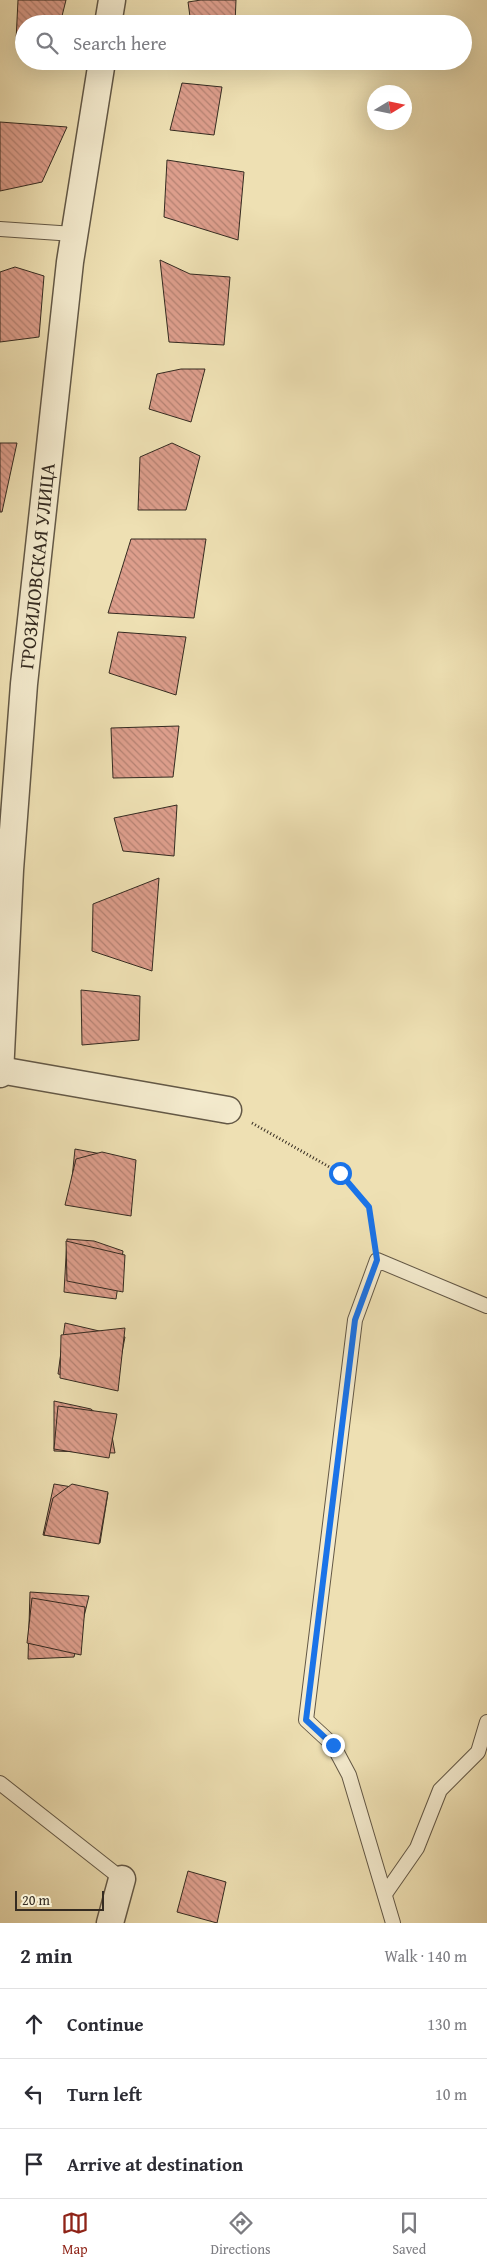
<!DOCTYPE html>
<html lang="en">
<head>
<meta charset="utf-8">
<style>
	:root { --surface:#fff; --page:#f7f7f7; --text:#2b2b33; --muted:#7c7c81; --line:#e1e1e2; --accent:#8f2418 }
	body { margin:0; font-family:"Gentium Book Plus",serif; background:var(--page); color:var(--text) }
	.compass { position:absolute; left:367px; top:85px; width:45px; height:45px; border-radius:50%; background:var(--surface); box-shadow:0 5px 20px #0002; rotate:80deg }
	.scale { position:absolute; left:15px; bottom:12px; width:89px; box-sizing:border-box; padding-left:5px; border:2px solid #352b21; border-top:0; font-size:14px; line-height:18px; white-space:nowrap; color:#352b21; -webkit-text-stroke:4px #f4ebce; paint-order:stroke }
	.stop { position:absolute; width:15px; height:15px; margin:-11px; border:4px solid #1a73e8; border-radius:50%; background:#fff }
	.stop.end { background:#1a73e8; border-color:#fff; box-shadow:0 1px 5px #0008 }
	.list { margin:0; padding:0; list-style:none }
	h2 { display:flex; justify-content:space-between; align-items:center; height:65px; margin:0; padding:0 20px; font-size:21px }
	h2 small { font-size:16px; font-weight:400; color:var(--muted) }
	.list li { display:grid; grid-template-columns:32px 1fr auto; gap:15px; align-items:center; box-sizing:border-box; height:70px; padding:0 20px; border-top:1px solid var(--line) }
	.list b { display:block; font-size:19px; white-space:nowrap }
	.list em { font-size:16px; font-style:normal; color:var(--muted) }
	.icon { flex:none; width:28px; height:28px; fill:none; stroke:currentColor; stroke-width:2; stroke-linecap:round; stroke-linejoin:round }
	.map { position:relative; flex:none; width:487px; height:1923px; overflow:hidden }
	.search { position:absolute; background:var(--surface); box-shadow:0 5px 20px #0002; left:15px; right:15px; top:15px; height:55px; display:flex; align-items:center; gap:12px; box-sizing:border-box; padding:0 18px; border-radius:28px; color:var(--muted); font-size:19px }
	.sheet { height:275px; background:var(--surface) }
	nav { display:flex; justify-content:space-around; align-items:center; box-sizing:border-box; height:70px; border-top:1px solid var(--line); background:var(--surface); font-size:14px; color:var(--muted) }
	nav a { display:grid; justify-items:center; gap:2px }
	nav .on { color:var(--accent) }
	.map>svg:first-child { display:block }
	.building { fill:url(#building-back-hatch); stroke:#352b21 }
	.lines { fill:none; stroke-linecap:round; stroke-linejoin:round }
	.service-casing { stroke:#635846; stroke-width:16 }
	.minor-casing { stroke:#635846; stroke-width:29 }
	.path { stroke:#352b21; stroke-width:3; stroke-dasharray:1 2.5; stroke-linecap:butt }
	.service { stroke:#f4ebce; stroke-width:14 }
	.minor { stroke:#f4ebce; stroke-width:26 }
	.route { stroke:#1a73e8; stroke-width:6 }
	.labels { text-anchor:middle; stroke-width:4; stroke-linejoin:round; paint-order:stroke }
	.street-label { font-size:20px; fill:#352b21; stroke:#f4ebce }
</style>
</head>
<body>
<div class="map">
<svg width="487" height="1923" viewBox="0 0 487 1923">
	<defs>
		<pattern id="building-back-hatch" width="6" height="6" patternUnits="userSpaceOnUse" patternTransform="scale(1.25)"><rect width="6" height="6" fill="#dd9e8c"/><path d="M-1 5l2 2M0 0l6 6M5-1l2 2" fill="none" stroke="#b48172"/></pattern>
	</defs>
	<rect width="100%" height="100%" fill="#eee0b3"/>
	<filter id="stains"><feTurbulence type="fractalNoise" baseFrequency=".004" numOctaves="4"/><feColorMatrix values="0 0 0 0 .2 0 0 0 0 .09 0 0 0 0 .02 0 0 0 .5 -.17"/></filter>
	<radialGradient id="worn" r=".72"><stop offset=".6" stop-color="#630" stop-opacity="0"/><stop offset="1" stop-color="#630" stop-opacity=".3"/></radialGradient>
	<g class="building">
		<polygon points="18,0 66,0 60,24 24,24 24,40 16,41"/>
		<polygon points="201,0 236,0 235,24 191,24 188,2"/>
		<polygon points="182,83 222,87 214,135 170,130"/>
		<polygon points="0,122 67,127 42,182 0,191"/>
		<polygon points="167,160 244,172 238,240 164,217"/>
		<polygon points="160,260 190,274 230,277 224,345 169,342"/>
		<polygon points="15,267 44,276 39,337 0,342 0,272"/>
		<polygon points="181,369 205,369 191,422 149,409 157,374"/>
		<polygon points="0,443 17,443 2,512 0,512"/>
		<polygon points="172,443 200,456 186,510 138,510 140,457"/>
		<polygon points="131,539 206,539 194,618 108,613"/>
		<polygon points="118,632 186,637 176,695 109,673"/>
		<polygon points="179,726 173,777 113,778 111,728"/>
		<polygon points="177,805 174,856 123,851 114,818"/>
		<polygon points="159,878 152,971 92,951 93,904"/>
		<polygon points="81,990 140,996 139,1040 82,1045"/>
		<polygon points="75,1149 133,1160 126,1199 71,1188"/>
		<polygon points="102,1152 136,1160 131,1216 65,1205 76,1159"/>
		<polygon points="67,1239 94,1241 123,1251 116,1299 64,1292"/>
		<polygon points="66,1241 125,1255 123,1292 67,1281"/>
		<polygon points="65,1323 125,1337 116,1383 58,1374"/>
		<polygon points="125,1328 118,1391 60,1378 61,1335"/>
		<polygon points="54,1401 91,1409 110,1425 115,1453 54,1451"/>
		<polygon points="58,1406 117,1414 109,1458 54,1449"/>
		<polygon points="54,1484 108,1493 100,1543 43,1535"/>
		<polygon points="72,1484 108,1492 99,1544 44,1535 53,1498"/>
		<polygon points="30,1592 89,1596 74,1657 28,1659"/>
		<polygon points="32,1598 85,1607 81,1655 27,1643"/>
		<polygon points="188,1871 226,1882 217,1923 177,1912"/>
	</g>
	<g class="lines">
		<defs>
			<g id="service">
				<polyline points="0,229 74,234"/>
				<polyline points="0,1783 122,1879"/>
				<polyline points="385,1894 417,1848 440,1790 478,1752 487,1722"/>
				<polyline points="393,1923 349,1775 333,1745 306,1720 355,1320 377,1260 487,1306"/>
			</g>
			<g id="minor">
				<polyline points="108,24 112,0"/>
				<polyline points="0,1070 228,1110"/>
				<polyline points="0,1074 10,870 24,684 70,262 102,61"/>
				<polyline points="110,1923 122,1879"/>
			</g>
		</defs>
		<use href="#service" class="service-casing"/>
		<use href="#minor" class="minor-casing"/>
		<polyline class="path" points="252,1123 340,1173 369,1207 374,1240"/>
		<use href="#service" class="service"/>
		<use href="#minor" class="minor"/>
	</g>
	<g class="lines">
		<polyline class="route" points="333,1745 306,1720 355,1320 377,1260 369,1207 340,1173"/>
	</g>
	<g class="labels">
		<g class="street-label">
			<text transform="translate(37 566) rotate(-84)" y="7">ГРОЗИЛОВСКАЯ УЛИЦА</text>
		</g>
	</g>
	<rect width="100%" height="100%" filter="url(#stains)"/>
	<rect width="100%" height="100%" fill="url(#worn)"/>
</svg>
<svg class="compass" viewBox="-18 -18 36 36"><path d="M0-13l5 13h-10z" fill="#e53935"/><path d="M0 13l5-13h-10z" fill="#7c7c81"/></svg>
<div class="scale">20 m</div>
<div class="stop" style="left:340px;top:1173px"></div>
<div class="stop end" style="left:333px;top:1745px"></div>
<div class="search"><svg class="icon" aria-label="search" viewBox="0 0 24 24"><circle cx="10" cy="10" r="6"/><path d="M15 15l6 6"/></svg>Search here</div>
</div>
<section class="sheet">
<h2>2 min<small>Walk · 140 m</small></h2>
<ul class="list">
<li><svg class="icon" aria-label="ahead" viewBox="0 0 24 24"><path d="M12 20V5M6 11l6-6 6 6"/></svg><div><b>Continue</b></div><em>130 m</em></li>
<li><svg class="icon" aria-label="left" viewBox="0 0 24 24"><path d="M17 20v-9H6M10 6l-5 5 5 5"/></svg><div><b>Turn left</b></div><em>10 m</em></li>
<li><svg class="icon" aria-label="arrive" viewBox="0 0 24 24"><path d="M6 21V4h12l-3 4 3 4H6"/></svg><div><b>Arrive at destination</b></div></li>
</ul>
</section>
<nav>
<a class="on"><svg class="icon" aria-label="map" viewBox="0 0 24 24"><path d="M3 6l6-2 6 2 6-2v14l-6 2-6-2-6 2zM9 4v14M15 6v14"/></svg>Map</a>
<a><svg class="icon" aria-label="directions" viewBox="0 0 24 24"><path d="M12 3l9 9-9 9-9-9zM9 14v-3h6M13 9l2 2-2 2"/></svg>Directions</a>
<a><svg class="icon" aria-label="saved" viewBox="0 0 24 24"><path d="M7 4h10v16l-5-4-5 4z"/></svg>Saved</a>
</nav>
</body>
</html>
